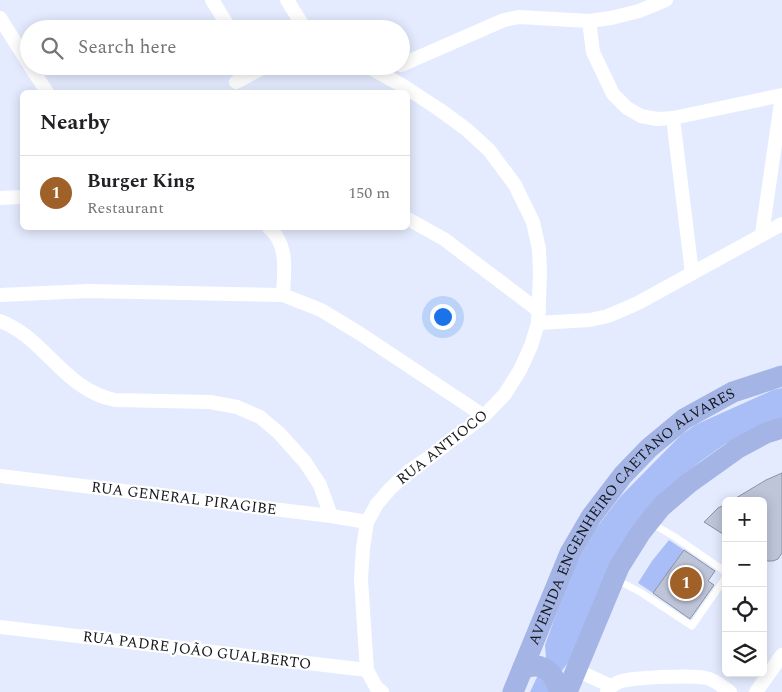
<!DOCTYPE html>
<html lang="en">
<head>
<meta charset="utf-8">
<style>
	:root { --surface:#fff; --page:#f2f2f2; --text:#202124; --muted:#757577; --line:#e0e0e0; --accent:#a06128 }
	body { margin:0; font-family:Spectral,serif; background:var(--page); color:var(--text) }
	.controls { position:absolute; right:15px; bottom:15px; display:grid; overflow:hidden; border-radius:8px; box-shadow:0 2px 12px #0003 }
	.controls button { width:45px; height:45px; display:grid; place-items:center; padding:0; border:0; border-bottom:1px solid var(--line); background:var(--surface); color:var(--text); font:25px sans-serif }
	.you { position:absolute; left:442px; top:316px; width:18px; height:18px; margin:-12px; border:4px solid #fff; border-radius:50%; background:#1a73e8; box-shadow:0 0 0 8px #1a73e833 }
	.badge { display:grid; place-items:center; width:32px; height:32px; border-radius:50%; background:var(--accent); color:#fff; font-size:16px; font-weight:700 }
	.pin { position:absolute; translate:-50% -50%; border:2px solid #fff; box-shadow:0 1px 5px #0006 }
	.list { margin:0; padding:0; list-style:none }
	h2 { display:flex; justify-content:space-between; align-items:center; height:65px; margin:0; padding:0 20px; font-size:21px }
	h2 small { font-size:16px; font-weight:400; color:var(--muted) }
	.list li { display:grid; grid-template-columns:32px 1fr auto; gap:15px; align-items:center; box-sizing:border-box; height:75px; padding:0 20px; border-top:1px solid var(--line) }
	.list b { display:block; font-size:19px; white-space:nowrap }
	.list p { margin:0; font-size:16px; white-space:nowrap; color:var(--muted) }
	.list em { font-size:16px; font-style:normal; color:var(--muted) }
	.icon { flex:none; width:28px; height:28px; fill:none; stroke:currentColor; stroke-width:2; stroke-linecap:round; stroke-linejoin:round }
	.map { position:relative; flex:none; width:782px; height:692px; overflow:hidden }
	.search { position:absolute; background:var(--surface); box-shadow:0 2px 12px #0003; left:20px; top:20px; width:390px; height:55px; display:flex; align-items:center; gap:12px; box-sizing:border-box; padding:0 18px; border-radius:28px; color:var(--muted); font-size:19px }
	.panel { position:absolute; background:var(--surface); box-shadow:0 2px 12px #0003; left:20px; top:90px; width:390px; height:140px; border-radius:8px }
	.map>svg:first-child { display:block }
	.green { fill:#a9bef6 }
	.building { fill:#bec5d8; stroke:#8b92a3 }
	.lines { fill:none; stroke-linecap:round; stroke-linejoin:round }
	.service { stroke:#fff; stroke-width:7 }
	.minor { stroke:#fff; stroke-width:14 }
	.primary { stroke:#a4b4e5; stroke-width:21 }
	.labels { text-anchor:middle; stroke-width:4.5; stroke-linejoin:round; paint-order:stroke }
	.street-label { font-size:15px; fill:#15181e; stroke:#fff }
</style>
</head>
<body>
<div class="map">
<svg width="782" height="692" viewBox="0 0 782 692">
	<rect width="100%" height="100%" fill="#e4ebfe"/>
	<g class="green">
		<polygon points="782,388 782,422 725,444 701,461 675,482 568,663 561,672 546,658 545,645 557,612 578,560 597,527 620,497 681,435 695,425 773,390"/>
		<polygon points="669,540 684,550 653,593 638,583 652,561"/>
		<polygon points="538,675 553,692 530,692"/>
	</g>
	<g class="building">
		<polygon points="782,473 782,553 778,559 773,561 768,561 763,559 763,501 731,501 766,480"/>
		<polygon points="726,504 726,536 704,522 718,508"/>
		<polygon points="684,550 715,571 708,581 714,585 690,619 653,593"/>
	</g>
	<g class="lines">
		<g class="service">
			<polyline points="651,523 675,537 726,572"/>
			<polyline points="617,580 640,592 692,626 726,577"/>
		</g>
		<g class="minor">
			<polyline points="212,0 230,29"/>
			<polyline points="287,0 305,29"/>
			<polyline points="0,18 29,64"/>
			<polyline points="589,21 593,52 613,94 627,108 641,116 657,119 673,118 782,95"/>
			<polyline points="401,65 504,20 519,17 589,21 611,18 639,11 666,0"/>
			<polyline points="30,66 47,92"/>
			<polyline points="367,66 405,87 440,110 466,129 489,150 515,185 533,222 539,249 540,274 538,323 531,346 520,370 505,394 484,416 431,456 409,471 390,489 377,504 367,522 363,548 361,579 366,656 367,670 376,687 382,692"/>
			<polyline points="236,82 266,66"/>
			<polyline points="673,118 692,273"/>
			<polyline points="0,198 22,197"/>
			<polyline points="408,219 444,239 539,311"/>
			<path d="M269 228C289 245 284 271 283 295"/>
			<polyline points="762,234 782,96"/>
			<polyline points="0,295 88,291 283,295 321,310 359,333 484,416"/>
			<path d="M0 321C44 337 64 390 115 400L210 402 237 407 260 417 279 433 305 462 320 485 331 516"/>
			<polyline points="538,323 590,320 608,316 638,303 782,224"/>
			<polyline points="0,476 331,516 367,522"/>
			<polyline points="0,627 367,670"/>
			<polyline points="576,670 611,686"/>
			<path d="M607 692C610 687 614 684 619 682 632 677 692 675 706 678 715 680 722 686 730 692"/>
			<polyline points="756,692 782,655"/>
		</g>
		<g class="primary">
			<path d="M523 668C527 667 532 666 535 666 549 666 557 681 560 692"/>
			<path id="s1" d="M513 692 570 553 591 517 623 475 649 448 684 419 733 392 782 376"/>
			<polyline points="567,692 619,567 641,532 661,507 689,483 738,448 766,433 782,428"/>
		</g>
	</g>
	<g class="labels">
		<g class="street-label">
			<text transform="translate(442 447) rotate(-38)" y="5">RUA ANTIOCO</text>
			<text transform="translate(184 498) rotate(7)" y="5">RUA GENERAL PIRAGIBE</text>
			<text dy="5" stroke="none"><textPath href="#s1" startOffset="218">AVENIDA ENGENHEIRO CAETANO ALVARES</textPath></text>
			<text transform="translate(197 650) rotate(7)" y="5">RUA PADRE JOÃO GUALBERTO</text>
		</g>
	</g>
</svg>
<div class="controls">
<button>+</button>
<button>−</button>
<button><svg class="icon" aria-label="locate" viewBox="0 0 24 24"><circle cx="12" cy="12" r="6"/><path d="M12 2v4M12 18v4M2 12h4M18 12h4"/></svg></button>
<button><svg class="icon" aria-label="layers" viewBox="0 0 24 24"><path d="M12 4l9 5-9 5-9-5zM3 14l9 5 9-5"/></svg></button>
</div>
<div class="you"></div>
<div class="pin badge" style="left:686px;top:583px">1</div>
<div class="search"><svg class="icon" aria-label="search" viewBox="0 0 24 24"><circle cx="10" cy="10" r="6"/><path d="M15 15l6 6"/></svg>Search here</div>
<section class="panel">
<h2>Nearby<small></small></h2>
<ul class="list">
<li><span class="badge">1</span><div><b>Burger King</b><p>Restaurant</p></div><em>150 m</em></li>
</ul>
</section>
</div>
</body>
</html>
